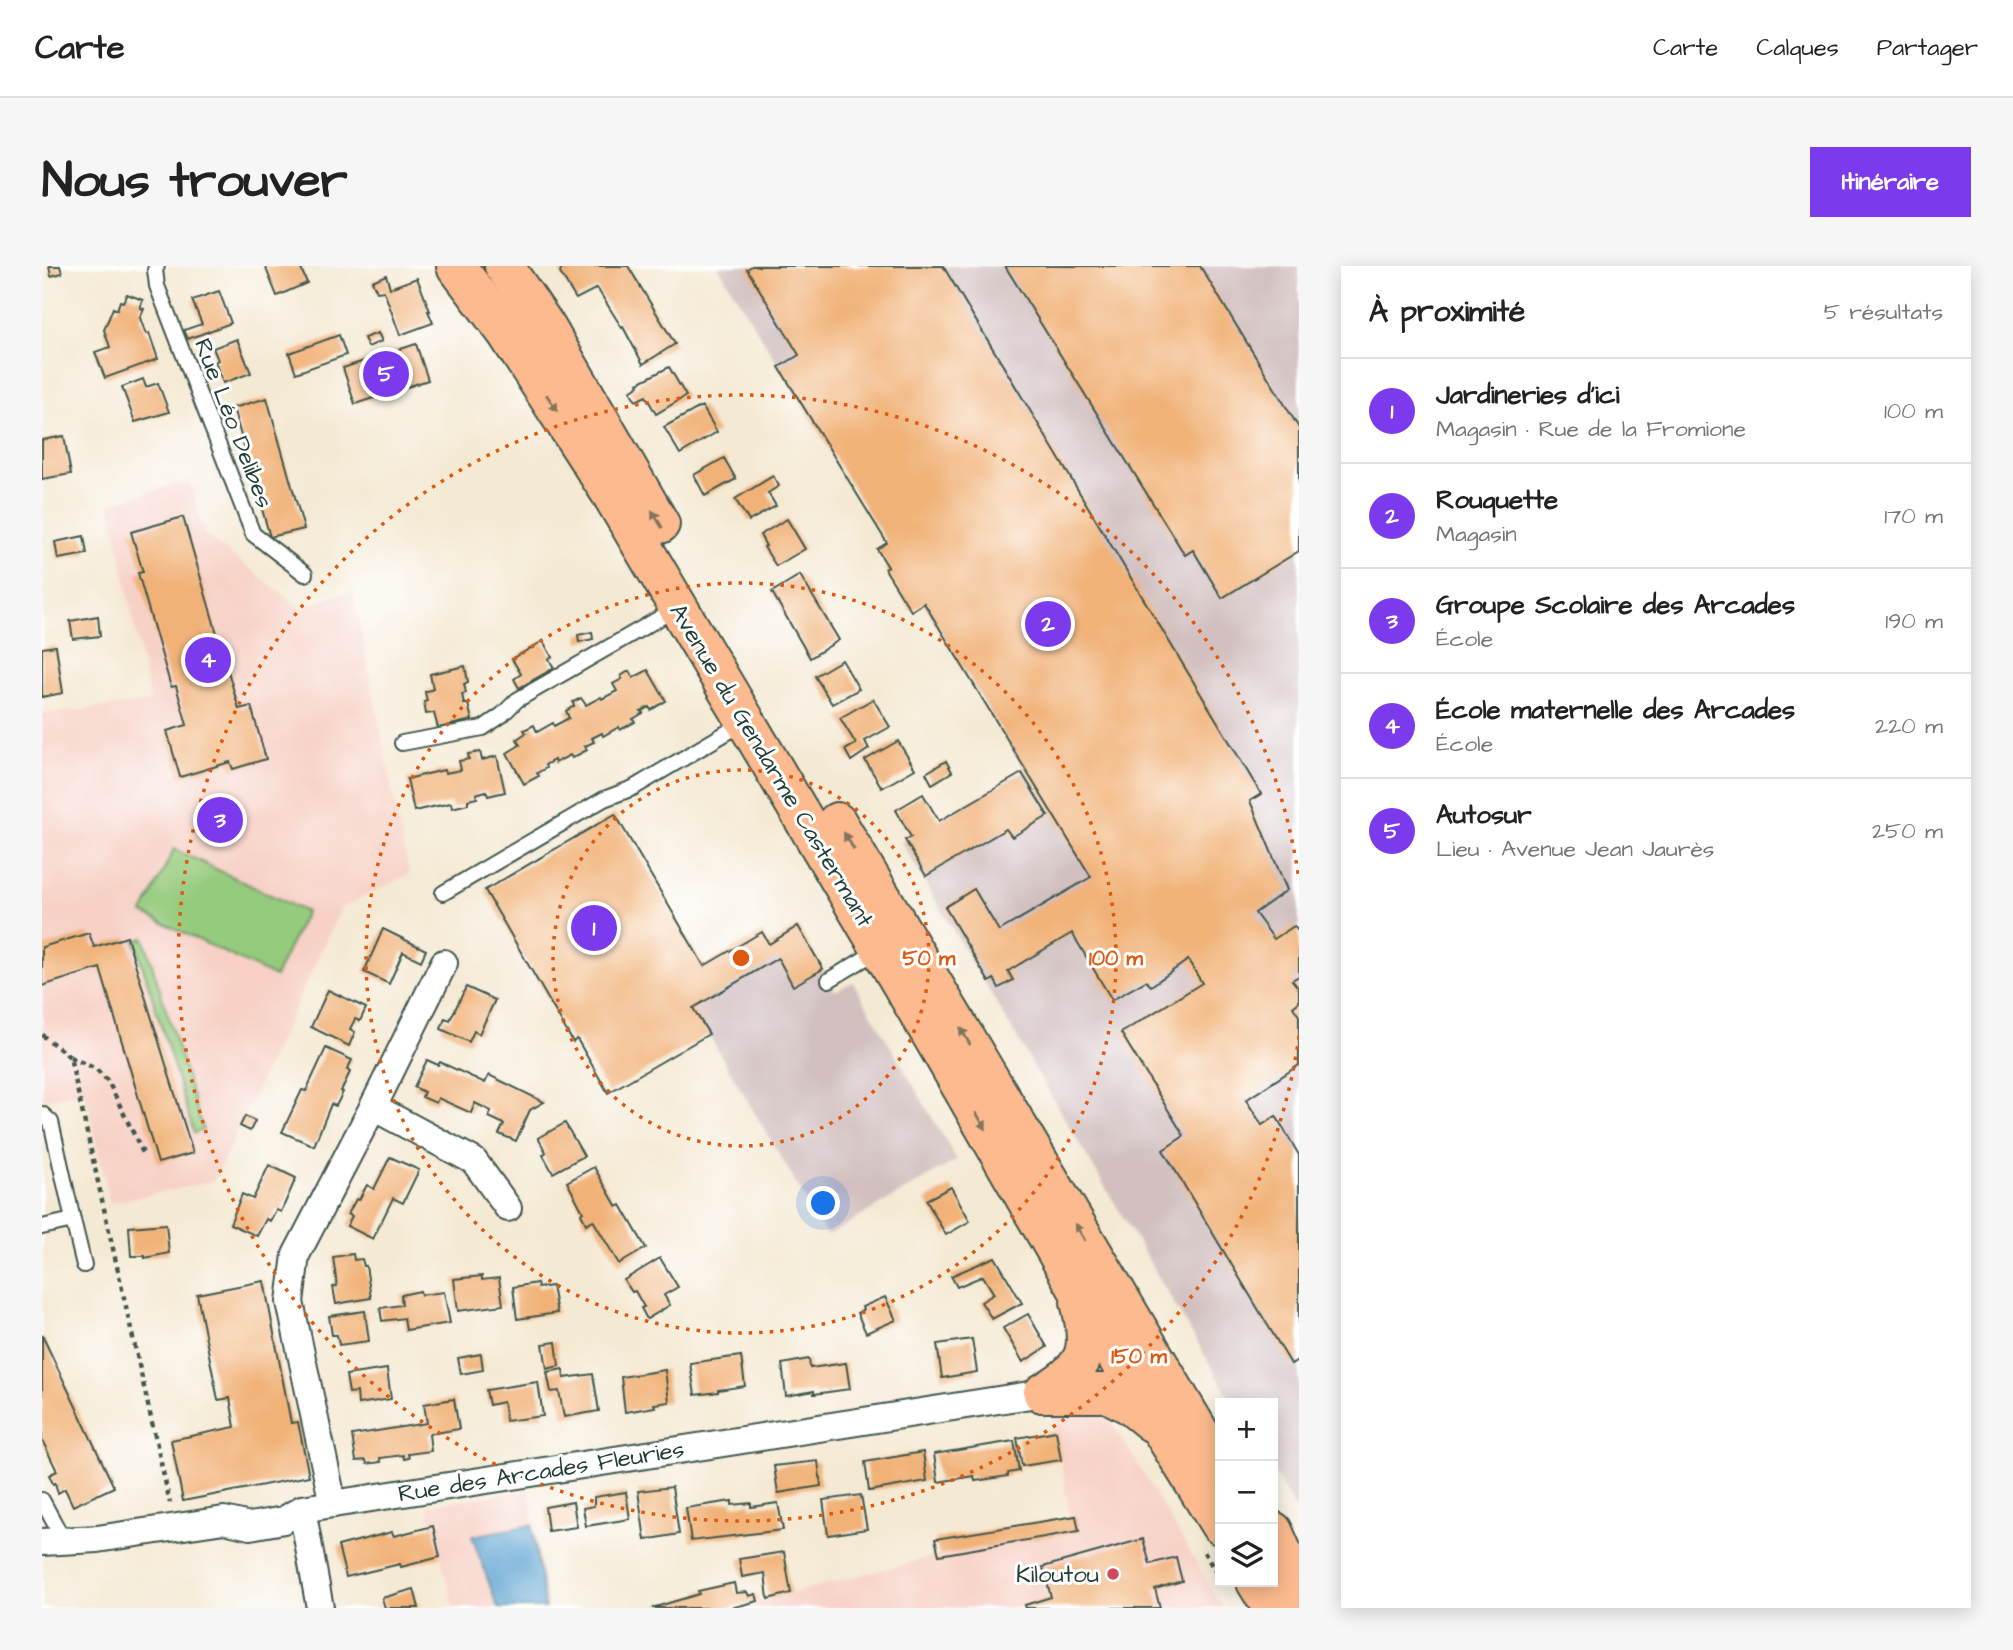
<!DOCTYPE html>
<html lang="fr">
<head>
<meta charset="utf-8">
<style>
	:root { --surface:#fff; --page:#f6f6f6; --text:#222; --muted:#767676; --line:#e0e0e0; --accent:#7c3aed }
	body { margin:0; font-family:"Architects Daughter",sans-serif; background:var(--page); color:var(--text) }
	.controls { position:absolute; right:21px; bottom:21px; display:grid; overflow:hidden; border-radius:0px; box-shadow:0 4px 18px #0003 }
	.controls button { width:63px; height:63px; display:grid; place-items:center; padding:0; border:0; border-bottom:2px solid var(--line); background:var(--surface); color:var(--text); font:35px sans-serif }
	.you { position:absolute; left:782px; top:938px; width:24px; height:24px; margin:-18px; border:5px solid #fff; border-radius:50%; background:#1a73e8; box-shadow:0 0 0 10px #1a73e833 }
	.badge { display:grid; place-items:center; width:46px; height:46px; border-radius:50%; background:var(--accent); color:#fff; font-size:23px; font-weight:700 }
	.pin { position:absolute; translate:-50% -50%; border:4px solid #fff; box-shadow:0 2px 7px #0006 }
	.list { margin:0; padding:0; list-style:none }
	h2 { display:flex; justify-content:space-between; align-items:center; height:91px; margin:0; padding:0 28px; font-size:30px }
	h2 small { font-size:23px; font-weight:400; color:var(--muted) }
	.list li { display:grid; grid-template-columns:46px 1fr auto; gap:21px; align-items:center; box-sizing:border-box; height:105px; padding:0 28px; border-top:2px solid var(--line) }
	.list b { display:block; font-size:26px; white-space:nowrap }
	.list p { margin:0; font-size:23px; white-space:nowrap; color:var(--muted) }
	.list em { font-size:23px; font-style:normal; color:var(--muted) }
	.icon { flex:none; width:38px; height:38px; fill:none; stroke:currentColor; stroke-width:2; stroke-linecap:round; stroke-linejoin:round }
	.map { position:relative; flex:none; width:1257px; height:1342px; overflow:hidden; border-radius:0px }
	header { display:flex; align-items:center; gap:42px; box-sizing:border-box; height:98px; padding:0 35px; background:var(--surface); border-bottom:2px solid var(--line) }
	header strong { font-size:33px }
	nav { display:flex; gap:38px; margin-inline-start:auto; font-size:24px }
	.intro { display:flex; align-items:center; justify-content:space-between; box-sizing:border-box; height:168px; padding:0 42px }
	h1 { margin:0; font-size:49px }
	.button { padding:18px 32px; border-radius:0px; background:var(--accent); color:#fff; font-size:24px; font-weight:700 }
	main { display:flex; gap:42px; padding:0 42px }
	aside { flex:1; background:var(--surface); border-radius:0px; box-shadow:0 4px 18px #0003 }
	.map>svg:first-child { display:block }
	.built { fill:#f7d1c6 }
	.industrial { fill:#d2bfbf }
	.green { fill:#95cb7c; stroke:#5a8458; stroke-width:2 }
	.water { fill:#5aa2d0; stroke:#3c7082; stroke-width:2 }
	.building { fill:#f1b278 }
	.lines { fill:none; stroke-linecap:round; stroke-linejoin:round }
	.service-casing { stroke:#3f574c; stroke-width:18 }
	.minor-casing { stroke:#3f574c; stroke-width:30 }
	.primary-casing { stroke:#3f574c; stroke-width:42 }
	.path { stroke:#3f574c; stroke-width:4.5; stroke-dasharray:5 5; stroke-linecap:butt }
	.service { stroke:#fff; stroke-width:14 }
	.minor { stroke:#fff; stroke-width:26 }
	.primary { stroke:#fcba8e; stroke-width:38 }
	.oneway { fill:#82755c }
	.ring { fill:none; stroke:#de580e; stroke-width:3.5; stroke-dasharray:3.5 7 }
	.poi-dot { fill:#d1495b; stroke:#fff; stroke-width:2.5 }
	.labels { text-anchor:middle; stroke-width:6; stroke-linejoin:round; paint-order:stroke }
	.street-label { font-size:24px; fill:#1f3d34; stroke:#fff }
	.poi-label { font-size:24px; fill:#1f3d34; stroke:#fff; text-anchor:end }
	.centre { fill:#de580e; stroke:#fff; stroke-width:3.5 }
	.ring-label { font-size:21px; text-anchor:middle; font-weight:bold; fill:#de580e; stroke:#fff; stroke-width:6; stroke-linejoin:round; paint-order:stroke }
</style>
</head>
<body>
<header>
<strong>Carte</strong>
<nav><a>Carte</a><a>Calques</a><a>Partager</a></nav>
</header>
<div class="intro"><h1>Nous trouver</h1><a class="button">Itinéraire</a></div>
<main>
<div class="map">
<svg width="1257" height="1342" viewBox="0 0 1257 1342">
	<rect width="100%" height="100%" fill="#fff"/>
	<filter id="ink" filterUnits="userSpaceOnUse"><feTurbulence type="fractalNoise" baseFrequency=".0143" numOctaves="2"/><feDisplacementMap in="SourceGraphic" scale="14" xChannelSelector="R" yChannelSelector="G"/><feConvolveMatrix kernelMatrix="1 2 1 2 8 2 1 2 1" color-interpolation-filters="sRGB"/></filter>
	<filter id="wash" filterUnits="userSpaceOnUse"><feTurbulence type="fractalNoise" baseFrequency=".00686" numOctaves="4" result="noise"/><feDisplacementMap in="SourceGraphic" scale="28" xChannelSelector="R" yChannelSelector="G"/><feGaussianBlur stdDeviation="1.57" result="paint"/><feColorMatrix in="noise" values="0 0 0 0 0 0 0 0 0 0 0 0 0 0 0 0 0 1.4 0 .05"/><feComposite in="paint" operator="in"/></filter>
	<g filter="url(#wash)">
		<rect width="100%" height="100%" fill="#f4e9d3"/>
		<g class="built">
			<polygon points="147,214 163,269 259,342 311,324 367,608 299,642 172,915 68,937 43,826 0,834 0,448 108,436 68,238"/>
			<polygon points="1043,1143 1068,1154 1083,1177 1181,1342 693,1342 916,1284 1030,1265 1011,1148"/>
			<polygon points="487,1224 505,1342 412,1342 385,1239"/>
		</g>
		<g class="industrial">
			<polygon points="676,0 1257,0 1257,1249 1231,1205 1231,1137 1191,1137 859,576 983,504"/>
			<polygon points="736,692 752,719 781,703 793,725 811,716 915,894 785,970 651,742"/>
		</g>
		<g class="green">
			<polygon points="132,583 264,646 233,711 101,647"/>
			<polygon points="102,672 161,864 152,867 93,675"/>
		</g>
		<polygon class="water" points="490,1259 503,1342 456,1342 430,1270"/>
		<g id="blocks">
			<g class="building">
				<polygon points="7,0 18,0 20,7 9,10"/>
				<polygon points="223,0 258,0 265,17 235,30"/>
				<polygon points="520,0 586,0 633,78 601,98 581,61 580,62 555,22 534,33 518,7"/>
				<polygon points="710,0 901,0 1219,528 1208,535 1245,624 1213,647 1232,673 1252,660 1257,666 1257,710 1250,714 1257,723 1257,736 1251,741 1257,750 1257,799 1204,834 1220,859 1234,850 1257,889 1257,1093 1249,1098 1121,884 1142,870 1079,767 1160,717 1146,694 1109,720 1104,715 1070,734 1030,667 966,705 971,714 957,722 952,713 947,716 903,641 932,623 957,665 1049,611 882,337 869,345 843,303 846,301 835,283 845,277 737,101 757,89 705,3"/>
				<polygon points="963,0 1158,0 1257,162 1257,285 1180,332 1151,284 1143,289"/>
				<polygon points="344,9 348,22 375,12 388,45 386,45 391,57 358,69 342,25 335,26 330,15"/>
				<polygon points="177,25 189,57 146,73 142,64 160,58 150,34"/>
				<polygon points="85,28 101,34 98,42 102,43 98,52 104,68 107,67 116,93 63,112 53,86 68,81 62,64 71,42 75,44 78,35 81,36"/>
				<polygon points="336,67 340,75 326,81 322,72"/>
				<polygon points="297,69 304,89 254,107 247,87"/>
				<polygon points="195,73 209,107 181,117 173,96 176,94 171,82"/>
				<polygon points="374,78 386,114 313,138 301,102"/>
				<polygon points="627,101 644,130 614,148 604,130 594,135 588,125 597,119 596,117"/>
				<polygon points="101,113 104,121 116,117 127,146 93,156 80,121"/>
				<polygon points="225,132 262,263 228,271 191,142"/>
				<polygon points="660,140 675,166 638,188 622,161"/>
				<polygon points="22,170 29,208 0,213 0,174"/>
				<polygon points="682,192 694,213 663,230 652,209"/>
				<polygon points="731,210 737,220 726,227 734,240 707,255 693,233"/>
				<polygon points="141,251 197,443 209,440 224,493 191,503 188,496 138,511 125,465 145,459 134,420 129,421 96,307 101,306 89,266"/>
				<polygon points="745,253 763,283 734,300 722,281 724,280 718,269"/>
				<polygon points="42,270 45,288 16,293 13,276"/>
				<polygon points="758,309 797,374 768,392 730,326"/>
				<polygon points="56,350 58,370 31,373 28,355"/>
				<polygon points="550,366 551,373 537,376 536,369"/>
				<polygon points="501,375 510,391 507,393 512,402 477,422 472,413 479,408 470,393"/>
				<polygon points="14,380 21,427 0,431 0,382"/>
				<polygon points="800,394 817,423 790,438 773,410"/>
				<polygon points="423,400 426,416 422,418 424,427 420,428 422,438 426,438 430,454 396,462 392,447 384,448 382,436 385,435 383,426 391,423 388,408"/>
				<polygon points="606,404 624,435 609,444 607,441 599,445 601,447 591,453 593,456 578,464 577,461 561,470 560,467 550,472 552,476 543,480 545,484 530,492 528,489 513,497 512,494 503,499 504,502 495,507 497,510 482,518 465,487 478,479 475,473 484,467 482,464 492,459 495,466 511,457 512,460 527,452 524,445 532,440 531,436 539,432 544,439 559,431 560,433 575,425 571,418 580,413 579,410 587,405 591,412"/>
				<polygon points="831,433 848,461 823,475 827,483 809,495 803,484 814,478 798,452"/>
				<polygon points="856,475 873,503 840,522 823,494"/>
				<polygon points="438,486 440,494 455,490 463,526 446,530 444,525 434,528 435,532 426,534 426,538 410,542 409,537 372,545 365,513 402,504 403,507 419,504 417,495 427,493 426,488"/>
				<polygon points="904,495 910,506 890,518 884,507"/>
				<polygon points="980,507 1006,550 970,571 964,563 884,610 863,574 869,571 854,544 881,528 897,555"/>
				<polygon points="573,548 662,700 720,666 727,678 756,660 781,703 751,720 736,692 651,742 667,768 566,827 535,773 531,776 443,624"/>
				<polygon points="341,663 384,684 379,695 361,686 347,718 322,706"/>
				<polygon points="47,667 52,681 85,671 151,887 116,897 58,702 0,720 0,681"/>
				<polygon points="424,721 453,734 437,768 432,765 427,776 399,763 403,752 408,754"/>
				<polygon points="286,724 324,742 318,755 313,753 308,763 313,766 307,780 269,761"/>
				<polygon points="284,782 310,794 305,804 308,806 299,825 301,826 294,840 289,838 272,880 240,866 260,824 264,825"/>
				<polygon points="385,794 396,799 398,796 443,817 447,809 502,836 488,844 474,875 457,868 462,858 447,851 449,845 433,837 429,847 396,832 394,837 380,831 382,826 372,821"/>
				<polygon points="203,850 213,855 208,865 198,860"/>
				<polygon points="523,857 542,890 511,907 501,889 504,886 496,872"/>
				<polygon points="348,891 377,904 361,937 351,932 331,973 305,960 310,950 306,948 314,933 317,934 325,919 332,923"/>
				<polygon points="227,899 254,912 239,946 234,944 228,955 224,953 215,970 188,958 200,928 211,933"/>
				<polygon points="552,901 575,941 579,939 604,982 577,998 551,954 544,958 539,948 541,946 525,916"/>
				<polygon points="909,921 928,955 904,969 884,934"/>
				<polygon points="124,958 127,987 103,992 103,990 89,990 87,961"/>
				<polygon points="311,988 312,994 320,993 322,1000 324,1000 329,1032 294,1038 291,1021 295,1020 291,991"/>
				<polygon points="953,991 980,1037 950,1053 939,1036 952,1028 941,1010 915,1021 909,1010"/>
				<polygon points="618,992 636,1021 622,1029 628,1039 605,1053 599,1042 602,1041 593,1025 590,1026 582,1014"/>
				<polygon points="440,1010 440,1014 457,1012 461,1039 416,1045 412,1013"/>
				<polygon points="222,1015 249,1157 256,1156 267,1210 141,1235 129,1174 193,1161 188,1132 176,1134 155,1028"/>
				<polygon points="495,1017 496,1022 510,1020 515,1047 475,1053 471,1021"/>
				<polygon points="378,1025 379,1029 402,1026 408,1057 364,1064 362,1052 340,1055 338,1042 360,1039 359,1029"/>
				<polygon points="843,1031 854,1054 824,1067 815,1047 821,1044 820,1041"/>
				<polygon points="323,1045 327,1075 297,1079 295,1069 290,1069 287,1050"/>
				<polygon points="986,1048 1005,1081 981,1096 961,1062"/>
				<polygon points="0,1069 72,1221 31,1240 23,1223 16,1227 13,1217 11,1218 7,1209 15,1205 0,1174"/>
				<polygon points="930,1073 935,1106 900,1112 895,1078"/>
				<polygon points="514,1076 517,1100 505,1103 501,1078"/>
				<polygon points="439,1088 441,1104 419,1108 416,1092"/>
				<polygon points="699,1090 703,1120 676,1124 676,1126 653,1129 648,1097"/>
				<polygon points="767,1093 768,1102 804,1097 808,1123 772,1128 772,1125 744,1130 740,1098"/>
				<polygon points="345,1103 349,1133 316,1138 315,1126 307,1127 304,1109"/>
				<polygon points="521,1103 522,1112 551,1108 557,1145 522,1151 517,1125 509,1126 505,1106"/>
				<polygon points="623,1104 627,1136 612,1138 613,1141 583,1146 579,1111"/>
				<polygon points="496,1116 501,1150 464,1155 461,1136 447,1139 444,1124"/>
				<polygon points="412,1133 417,1163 387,1168 389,1185 366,1188 367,1192 362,1193 361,1189 338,1192 339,1196 325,1198 324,1194 314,1195 310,1169 385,1157 382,1138"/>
				<polygon points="1014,1165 1019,1194 980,1200 975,1172"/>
				<polygon points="972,1175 977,1205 966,1207 966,1210 933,1215 932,1210 896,1216 892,1188"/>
				<polygon points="881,1186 885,1215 827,1225 823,1196"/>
				<polygon points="776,1195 779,1220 736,1227 732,1200"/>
				<polygon points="630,1221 637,1268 603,1274 596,1225"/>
				<polygon points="584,1226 588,1253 544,1260 541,1242 552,1240 552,1231"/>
				<polygon points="819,1229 825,1263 786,1269 781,1234"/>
				<polygon points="690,1235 690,1239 709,1237 709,1241 736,1237 741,1264 649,1275 644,1242"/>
				<polygon points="531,1236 535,1261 506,1265 503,1241"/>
				<polygon points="1034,1250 1037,1265 897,1289 893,1273"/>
				<polygon points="391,1260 398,1291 359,1301 358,1298 304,1311 296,1280 350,1266 352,1270"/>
				<polygon points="1101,1273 1108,1298 1134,1291 1140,1315 1113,1323 1118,1342 984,1342 983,1339 1009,1331 1001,1301"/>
				<polygon points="742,1286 749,1327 726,1333 723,1307 700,1311 697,1293"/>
				<polygon points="692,1317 694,1327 705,1326 707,1330 714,1328 716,1335 689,1342 610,1342 657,1328 656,1325"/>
				<polygon points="372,1323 377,1342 343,1342 340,1332"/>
			</g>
		</g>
	</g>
	<g filter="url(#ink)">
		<use href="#blocks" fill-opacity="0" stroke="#3f574c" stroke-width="2"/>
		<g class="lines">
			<defs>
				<g id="service">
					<polyline points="115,0 113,4 115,20 211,268 263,308"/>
					<polyline points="360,477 441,462 460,449 475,434 635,342"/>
					<polyline points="401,627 562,533 591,522 701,457"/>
					<polyline points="787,714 837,684"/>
					<polyline points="0,848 9,856 31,954 0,961"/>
					<polyline points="31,954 42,999"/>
					<polyline points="0,1234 22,1275"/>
				</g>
				<g id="minor">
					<polyline points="331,841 432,895 466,942"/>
					<polyline points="291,1238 248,1036 254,989 331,841 402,697"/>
					<polyline points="260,1243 278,1342"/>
					<polyline points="0,1276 55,1273 182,1254 208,1260 242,1254 260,1243 291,1238 1001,1127"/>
				</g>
				<g id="primary">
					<polyline points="414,0 464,66 571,231 893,775 1081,1102 1178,1259"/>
					<polyline points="462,0 504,61 618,258"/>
					<polyline points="795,556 1178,1201"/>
					<polyline points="1001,1127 1065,1127 1088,1139 1109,1156"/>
					<path d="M1001 1127C1045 1101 1051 1086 1038 1036"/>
					<polyline points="1231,1265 1257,1324"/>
					<polyline points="1214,1316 1230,1342"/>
				</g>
			</defs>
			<use href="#service" class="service-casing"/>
			<use href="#minor" class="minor-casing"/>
			<use href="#primary" class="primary-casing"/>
			<g class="path">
				<polyline points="0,769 28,791 128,1237"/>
				<polyline points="28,791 54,803 66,815 102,889"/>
				<polyline points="1162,1286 1178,1313"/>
			</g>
			<use href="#service" class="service"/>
			<use href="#minor" class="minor"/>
			<use href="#primary" class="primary"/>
		</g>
		<defs><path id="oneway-solid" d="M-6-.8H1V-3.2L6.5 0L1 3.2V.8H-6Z" transform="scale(1.75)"/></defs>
		<g class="oneway">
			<use href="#oneway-solid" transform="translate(510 137) rotate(57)"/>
			<use href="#oneway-solid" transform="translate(615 253) rotate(-121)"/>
			<use href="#oneway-solid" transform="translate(807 575) rotate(-121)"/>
			<use href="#oneway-solid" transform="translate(923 770) rotate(-121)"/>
			<use href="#oneway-solid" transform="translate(939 855) rotate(60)"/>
			<use href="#oneway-solid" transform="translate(1038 966) rotate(-120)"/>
		</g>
	</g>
	<g class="ring">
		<circle cx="699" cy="692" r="188"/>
		<circle cx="699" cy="692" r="375"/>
		<path d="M1257 770A563 563 0 1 1 1257 614"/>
	</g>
	<circle class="poi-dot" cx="1071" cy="1308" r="7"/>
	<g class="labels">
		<g class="street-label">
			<text transform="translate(192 157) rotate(69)" y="8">Rue Léo Delibes</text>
			<text transform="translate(730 499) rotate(59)" y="8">Avenue du Gendarme Castermant</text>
			<text transform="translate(499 1205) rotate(-9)" y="8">Rue des Arcades Fleuries</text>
		</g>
		<g class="poi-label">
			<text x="1057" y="1316">Kiloutou</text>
		</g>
	</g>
	<circle cx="699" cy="692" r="10" class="centre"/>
	<g class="ring-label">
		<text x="887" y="699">50 m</text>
		<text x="1074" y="699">100 m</text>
		<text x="1097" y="1097">150 m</text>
	</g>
</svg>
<div class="controls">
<button>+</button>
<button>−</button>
<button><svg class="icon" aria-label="layers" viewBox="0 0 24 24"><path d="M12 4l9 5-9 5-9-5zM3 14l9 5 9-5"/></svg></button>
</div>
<div class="you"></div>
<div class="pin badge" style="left:552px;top:662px">1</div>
<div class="pin badge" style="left:1006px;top:358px">2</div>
<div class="pin badge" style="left:178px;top:554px">3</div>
<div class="pin badge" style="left:166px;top:394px">4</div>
<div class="pin badge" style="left:344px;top:108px">5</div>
</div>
<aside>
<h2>À proximité<small>5 résultats</small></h2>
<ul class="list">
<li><span class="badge">1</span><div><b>Jardineries d’ici</b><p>Magasin · Rue de la Fromione</p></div><em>100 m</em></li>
<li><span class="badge">2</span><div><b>Rouquette</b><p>Magasin</p></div><em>170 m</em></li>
<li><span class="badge">3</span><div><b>Groupe Scolaire des Arcades</b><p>École</p></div><em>190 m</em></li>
<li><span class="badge">4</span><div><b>École maternelle des Arcades</b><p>École</p></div><em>220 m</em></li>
<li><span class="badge">5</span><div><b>Autosur</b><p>Lieu · Avenue Jean Jaurès</p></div><em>250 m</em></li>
</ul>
</aside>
</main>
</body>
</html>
